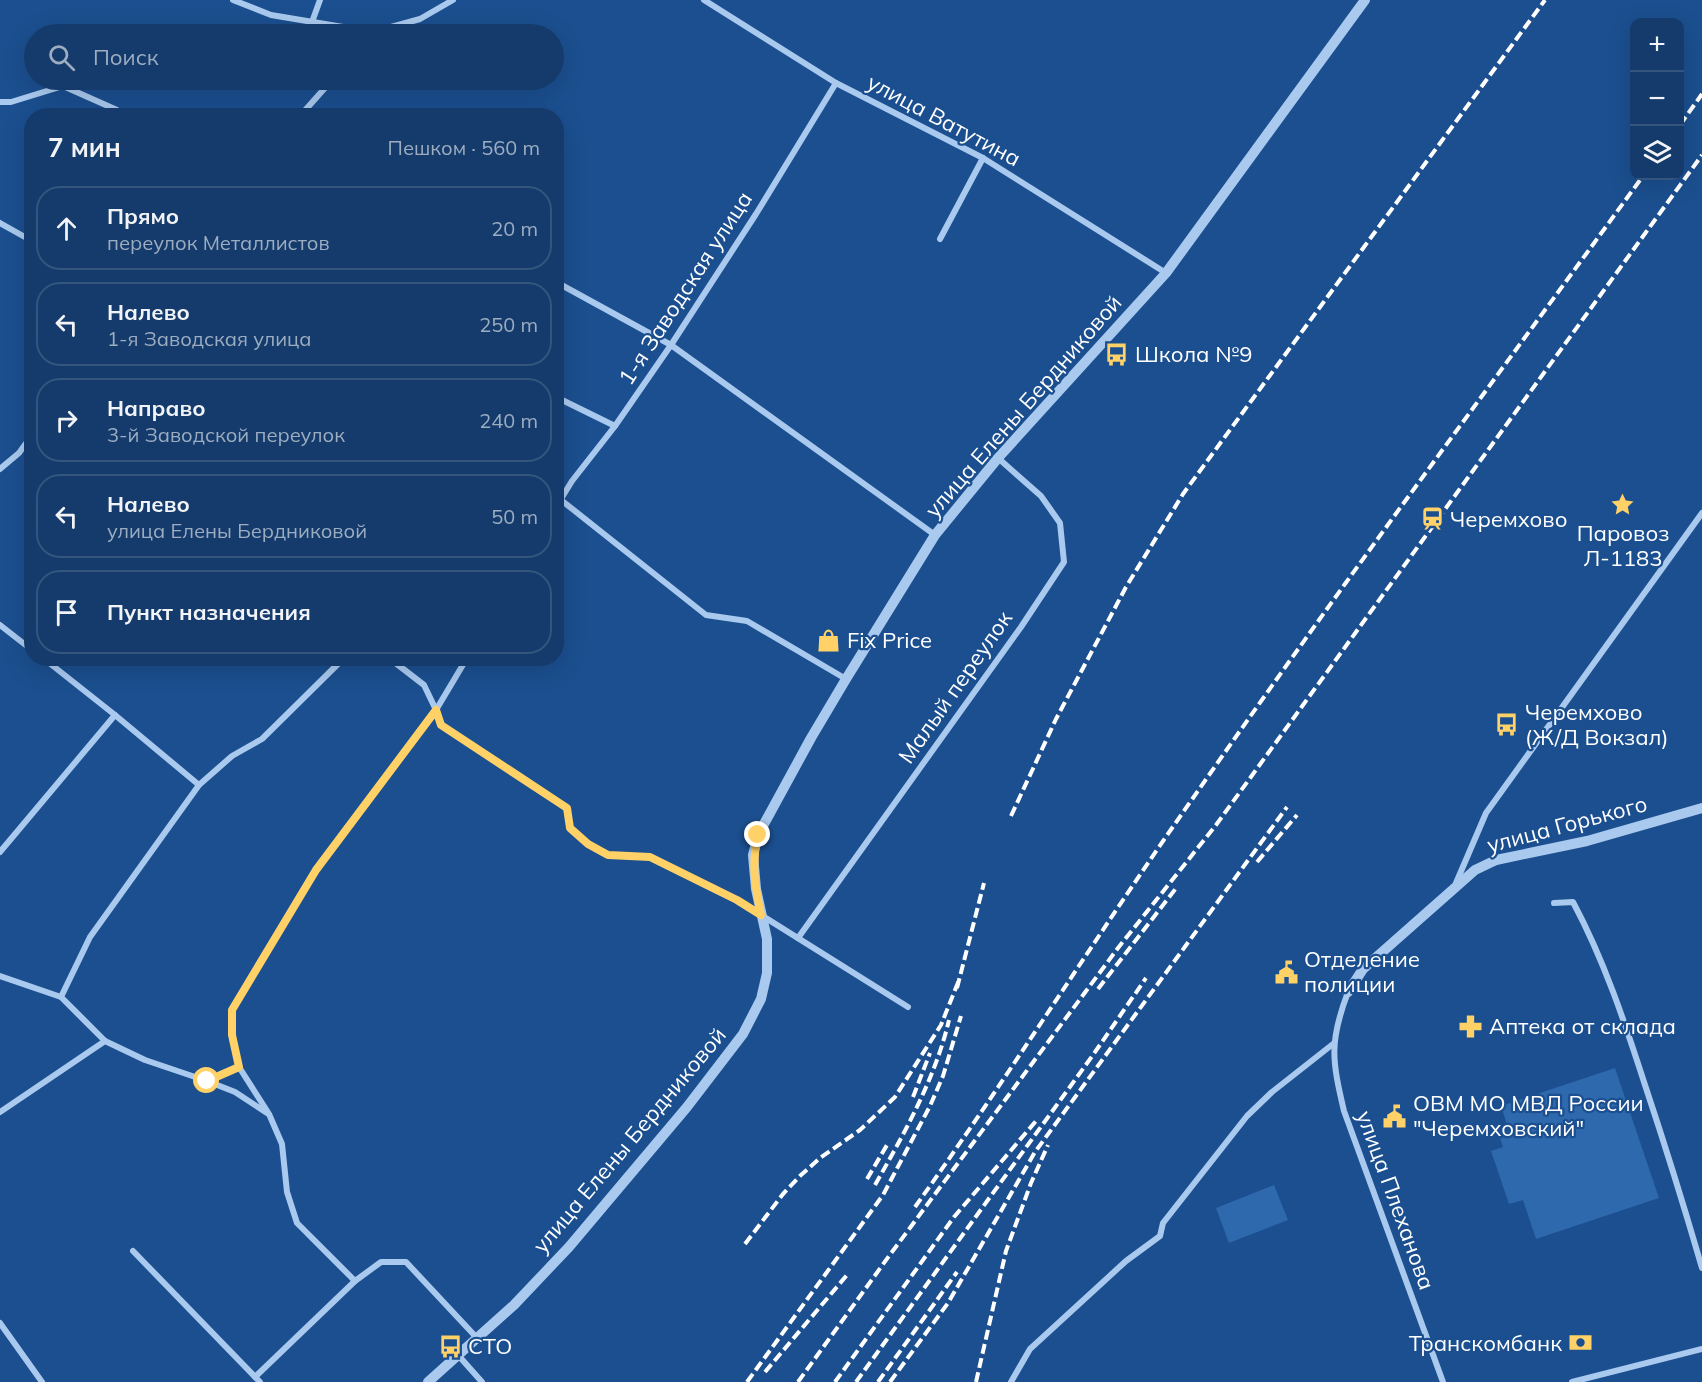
<!DOCTYPE html>
<html lang="ru">
<head>
<meta charset="utf-8">
<style>
	:root { --surface:#143b6b; --page:#214673; --text:#f1f3f6; --muted:#9dadc1; --line:#33557e }
	body { margin:0; font-family:Mulish,sans-serif; background:var(--page); color:var(--text) }
	.controls { position:absolute; right:18px; top:18px; display:grid; overflow:hidden; border-radius:12px; box-shadow:0 6px 24px #0002 }
	.controls button { width:54px; height:54px; display:grid; place-items:center; padding:0; border:0; border-bottom:2px solid var(--line); background:var(--surface); color:var(--text); font:30px sans-serif }
	.stop { position:absolute; width:18px; height:18px; margin:-14px; border:4px solid #ffd166; border-radius:50%; background:#fff }
	.stop.end { background:#ffd166; border-color:#fff; box-shadow:0 2px 6px #0008 }
	.list { margin:0; padding:0; list-style:none }
	h2 { display:flex; justify-content:space-between; align-items:center; height:78px; margin:0; padding:0 24px; font-size:26px }
	h2 small { font-size:20px; font-weight:400; color:var(--muted) }
	.list li { display:grid; grid-template-columns:39px 1fr auto; gap:18px; align-items:center; box-sizing:border-box; height:84px; margin:0 12px 12px; padding:0 12px; border:2px solid var(--line); border-radius:24px }
	.list b { display:block; font-size:22px; white-space:nowrap }
	.list p { margin:0; font-size:20px; white-space:nowrap; color:var(--muted) }
	.list em { font-size:20px; font-style:normal; color:var(--muted) }
	.icon { flex:none; width:33px; height:33px; fill:none; stroke:currentColor; stroke-width:2; stroke-linecap:round; stroke-linejoin:round }
	.map { position:relative; flex:none; width:1702px; height:1382px; overflow:hidden }
	.search { position:absolute; background:var(--surface); box-shadow:0 6px 24px #0002; left:24px; top:24px; width:540px; height:66px; display:flex; align-items:center; gap:15px; box-sizing:border-box; padding:0 21px; border-radius:33px; color:var(--muted); font-size:22px }
	.panel { position:absolute; background:var(--surface); box-shadow:0 6px 24px #0002; left:24px; top:108px; width:540px; height:558px; border-radius:24px }
	.map>svg:first-child { display:block }
	.park { fill:#2e69ad }
	.lines { fill:none; stroke-linecap:round; stroke-linejoin:round }
	.minor { stroke:#a9c9ee; stroke-width:6 }
	.tertiary { stroke:#a9c9ee; stroke-width:10 }
	.rail { stroke:#fff; stroke-width:4; stroke-dasharray:10 4.5; stroke-linecap:butt }
	.route { stroke:#ffd166; stroke-width:8 }
	.labels { text-anchor:middle; stroke-width:4.5; stroke-linejoin:round; paint-order:stroke }
	.street-label { font-size:22px; fill:#fff; stroke:#1b4f8f }
	.poi-label { font-size:22px; fill:#fff; stroke:#1b4f8f; text-anchor:start }
</style>
</head>
<body>
<div class="map">
<svg width="1702" height="1382" viewBox="0 0 1702 1382">
	<rect width="100%" height="100%" fill="#1b4f8f"/>
	<g class="park">
		<polygon points="1615,1068 1659,1198 1536,1239 1523,1200 1509,1204 1491,1151 1503,1147 1499,1135 1509,1131 1501,1106"/>
		<polygon points="1274,1185 1288,1220 1229,1243 1216,1208"/>
	</g>
	<g class="lines">
		<g class="minor">
			<polyline points="233,0 271,15 373,32 420,19 453,0"/>
			<polyline points="704,0 836,83 983,158 1166,273"/>
			<polyline points="312,22 320,0"/>
			<polyline points="0,102 11,102 63,86 117,110 124,116"/>
			<polyline points="300,116 332,80"/>
			<polyline points="0,223 32,241"/>
			<polyline points="940,239 983,158"/>
			<polyline points="556,282 671,345 935,535"/>
			<polyline points="556,397 615,426"/>
			<polyline points="0,469 19,453 32,435"/>
			<polyline points="556,496 706,615 747,621 846,679"/>
			<polyline points="556,507 572,481 615,426 671,345 756,214 836,83"/>
			<polyline points="0,625 32,650"/>
			<polyline points="43,658 115,715 199,785"/>
			<polyline points="389,658 424,685 436,710 441,725 567,808 570,828 588,844 608,855 650,857 737,900 908,1007"/>
			<polyline points="467,658 436,710 316,870 232,1010 232,1035 239,1067 269,1114 282,1144 287,1192 297,1223 355,1281 381,1262 406,1262 477,1338"/>
			<polyline points="0,852 115,715"/>
			<polyline points="1456,883 1486,813 1702,513"/>
			<path d="M1554 903 1573 902C1604 960 1625 1023 1645 1085 1665 1145 1684 1206 1702 1268"/>
			<polyline points="798,938 1021,627 1064,562 1060,523 1041,496 998,458"/>
			<polyline points="0,976 61,997"/>
			<path d="M1348 992C1329 1042 1332 1060 1344 1111L1443 1382"/>
			<polyline points="239,1067 207,1081 145,1060 105,1041 61,997 90,937 199,785 232,756 262,739 344,658"/>
			<polyline points="207,1081 235,1092 267,1113"/>
			<polyline points="0,1112 105,1041"/>
			<polyline points="133,1251 260,1382"/>
			<polyline points="0,1323 42,1382"/>
			<polyline points="458,1355 482,1382"/>
			<polyline points="255,1377 355,1281"/>
			<polyline points="1011,1382 1030,1349 1126,1261 1160,1236 1163,1223 1247,1116 1272,1092 1333,1044"/>
			<polyline points="1572,1382 1702,1349"/>
		</g>
		<g class="tertiary">
			<polyline points="1348,992 1363,969 1475,870 1496,860 1587,841 1702,808"/>
			<polyline points="428,1382 514,1305 569,1247 687,1107 743,1034 761,999 767,973 767,939 756,889 753,855 758,835 811,738 846,679 935,535 998,458 1166,273 1365,0"/>
		</g>
		<g class="rail">
			<polyline points="1680,125 1702,94"/>
			<polyline points="1011,816 1056,719 1126,587 1183,494 1545,0"/>
			<polyline points="1257,862 1297,815"/>
			<polyline points="957,988 984,883"/>
			<polyline points="1098,989 1177,887"/>
			<polyline points="913,1097 930,1053"/>
			<polyline points="867,1179 887,1145"/>
			<path d="M875 1185C905 1132 935 1079 949 1020"/>
			<path d="M915 1207C1011 1073 1098 933 1193 798 1339 588 1493 382 1643 176"/>
			<polyline points="745,1244 783,1194 801,1175 820,1158 860,1130 895,1097 941,1025 959,980"/>
			<polyline points="765,1372 847,1275"/>
			<polyline points="747,1382 883,1195 930,1106 943,1076 961,1016"/>
			<polyline points="798,1382 889,1256 1118,948 1216,825 1702,155"/>
			<polyline points="835,1382 954,1217 1036,1121"/>
			<polyline points="856,1382 1093,1055 1146,978"/>
			<polyline points="878,1382 957,1272"/>
			<polyline points="890,1382 948,1303 1035,1152 1287,807"/>
			<polyline points="976,1382 1006,1251 1031,1183 1048,1145"/>
		</g>
	</g>
	<g class="lines">
		<path class="route" d="M207 1081 239 1067 232 1035V1010L316 870 436 710 441 725 567 808 570 828 588 844 608 855 650 857 737 900 761 915C755 886 751 864 758 835"/>
	</g>
	<defs>
		<symbol id="bus-bare" viewBox="-9 -9 18 18"><path d="M-5-6H5V4H4V6H2V4H-2V6H-4V4H-5ZM-3.5-4V0h7V-4ZM-3.5 1.2v1.5H-2V1.2ZM2 1.2v1.5H3.5V1.2Z" fill="#ffd166" stroke="#1b4f8f" stroke-width="2.5" paint-order="stroke"/></symbol>
		<symbol id="sight-bare" viewBox="-9 -9 18 18"><path d="M0-6L1.8-2.2L6-1.7L2.9 1.2L3.7 5.4L0 3.3L-3.7 5.4L-2.9 1.2L-6-1.7L-1.8-2.2Z" fill="#ffd166" stroke="#1b4f8f" stroke-width="2.5" paint-order="stroke"/></symbol>
		<symbol id="station-bare" viewBox="-9 -9 18 18"><path d="M-3-6H3Q5-6 5-4V2Q5 4 3 4L4.5 6H3L1.5 4h-3L-3 6H-4.5L-3 4Q-5 4-5 2V-4Q-5-6-3-6ZM-3.5-4v3h7v-3ZM-3.5 1v1.5H-2V1ZM2 1v1.5H3.5V1Z" fill="#ffd166" stroke="#1b4f8f" stroke-width="2.5" paint-order="stroke"/></symbol>
		<symbol id="shop-bare" viewBox="-9 -9 18 18"><path d="M-5-2.5h2.3a2.7 3.5 0 0 1 5.4 0H5L5.5 6h-11ZM-1.5-2.5h3a1.5 2.3 0 0 0-3 0Z" fill="#ffd166" stroke="#1b4f8f" stroke-width="2.5" paint-order="stroke"/></symbol>
		<symbol id="civic-bare" viewBox="-9 -9 18 18"><path d="M-.6-6.5H3V-4.5H.6V-3L4-1V1h2V6H-6V1h2V-1L-.6-3ZM-1.2 2.5V6h2.4V2.5Z" fill="#ffd166" stroke="#1b4f8f" stroke-width="2.5" paint-order="stroke"/></symbol>
		<symbol id="pharmacy-bare" viewBox="-9 -9 18 18"><path d="M-2-6h4v4h4v4h-4v4h-4v-4h-4v-4h4Z" fill="#ffd166" stroke="#1b4f8f" stroke-width="2.5" paint-order="stroke"/></symbol>
		<symbol id="bank-bare" viewBox="-9 -9 18 18"><path d="M-6-4H6V4H-6ZM0-2.3a2.3 2.3 0 1 0 0 4.6a2.3 2.3 0 1 0 0-4.6Z" fill="#ffd166" stroke="#1b4f8f" stroke-width="2.5" paint-order="stroke"/></symbol>
	</defs>
	<g fill-rule="evenodd">
		<use href="#bus-bare" x="1100" y="338" width="33" height="33"/>
		<use href="#sight-bare" x="1606" y="488" width="33" height="33"/>
		<use href="#station-bare" x="1416" y="502" width="33" height="33"/>
		<use href="#shop-bare" x="812" y="624" width="33" height="33"/>
		<use href="#bus-bare" x="1490" y="708" width="33" height="33"/>
		<use href="#civic-bare" x="1270" y="956" width="33" height="33"/>
		<use href="#pharmacy-bare" x="1454" y="1010" width="33" height="33"/>
		<use href="#civic-bare" x="1378" y="1100" width="33" height="33"/>
		<use href="#bank-bare" x="1564" y="1326" width="33" height="33"/>
		<use href="#bus-bare" x="434" y="1330" width="33" height="33"/>
	</g>
	<g class="labels">
		<g class="street-label">
			<text transform="translate(944 120) rotate(28)" y="8">улица Ватутина</text>
			<text transform="translate(685 288) rotate(-57)" y="8">1-я Заводская улица</text>
			<text transform="translate(1023 406) rotate(-49)" y="8">улица Елены Бердниковой</text>
			<text transform="translate(955 687) rotate(-55)" y="8">Малый переулок</text>
			<text transform="translate(1567 824) rotate(-15)" y="8">улица Горького</text>
			<text transform="translate(629 1140) rotate(-50)" y="8">улица Елены Бердниковой</text>
			<text transform="translate(1396 1200) rotate(70)" y="8">улица Плеханова</text>
		</g>
		<g class="poi-label">
			<text x="1135" y="362">Школа №9</text>
			<text x="1450" y="527">Черемхово</text>
			<text x="1623" y="541" text-anchor="middle">Паровоз<tspan x="1623" dy="25">Л-1183</tspan></text>
			<text x="847" y="648">Fix Price</text>
			<text x="1525" y="720">Черемхово<tspan x="1525" dy="25">(Ж/Д Вокзал)</tspan></text>
			<text x="1304" y="967">Отделение<tspan x="1304" dy="25">полиции</tspan></text>
			<text x="1489" y="1034">Аптека от склада</text>
			<text x="1413" y="1111">ОВМ МО МВД России<tspan x="1413" dy="25">"Черемховский"</tspan></text>
			<text x="1562" y="1351" text-anchor="end">Транскомбанк</text>
			<text x="468" y="1354">СТО</text>
		</g>
	</g>
</svg>
<div class="controls">
<button>+</button>
<button>−</button>
<button><svg class="icon" aria-label="layers" viewBox="0 0 24 24"><path d="M12 4l9 5-9 5-9-5zM3 14l9 5 9-5"/></svg></button>
</div>
<div class="stop" style="left:207px;top:1081px"></div>
<div class="stop end" style="left:758px;top:835px"></div>
<div class="search"><svg class="icon" aria-label="search" viewBox="0 0 24 24"><circle cx="10" cy="10" r="6"/><path d="M15 15l6 6"/></svg>Поиск</div>
<section class="panel">
<h2>7 мин<small>Пешком · 560 m</small></h2>
<ul class="list">
<li><svg class="icon" aria-label="ahead" viewBox="0 0 24 24"><path d="M12 20V5M6 11l6-6 6 6"/></svg><div><b>Прямо</b><p>переулок Металлистов</p></div><em>20 m</em></li>
<li><svg class="icon" aria-label="left" viewBox="0 0 24 24"><path d="M17 20v-9H6M10 6l-5 5 5 5"/></svg><div><b>Налево</b><p>1-я Заводская улица</p></div><em>250 m</em></li>
<li><svg class="icon" aria-label="right" viewBox="0 0 24 24"><path d="M7 20v-9h11M14 6l5 5-5 5"/></svg><div><b>Направо</b><p>3-й Заводской переулок</p></div><em>240 m</em></li>
<li><svg class="icon" aria-label="left" viewBox="0 0 24 24"><path d="M17 20v-9H6M10 6l-5 5 5 5"/></svg><div><b>Налево</b><p>улица Елены Бердниковой</p></div><em>50 m</em></li>
<li><svg class="icon" aria-label="arrive" viewBox="0 0 24 24"><path d="M6 21V4h12l-3 4 3 4H6"/></svg><div><b>Пункт назначения</b></div></li>
</ul>
</section>
</div>
</body>
</html>
